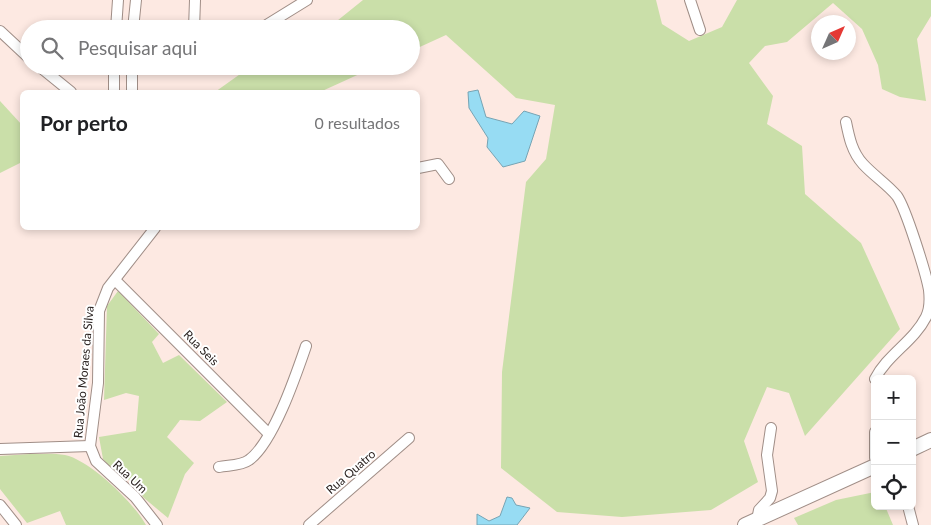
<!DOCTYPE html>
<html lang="pt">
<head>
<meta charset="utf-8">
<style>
	:root { --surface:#fff; --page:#f6f6f6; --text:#202124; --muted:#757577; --line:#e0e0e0 }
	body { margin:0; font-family:Lato,sans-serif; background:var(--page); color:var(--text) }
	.controls { position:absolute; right:15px; bottom:15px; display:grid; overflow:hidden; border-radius:8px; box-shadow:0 2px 8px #0003 }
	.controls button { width:45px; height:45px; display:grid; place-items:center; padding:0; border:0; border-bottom:1px solid var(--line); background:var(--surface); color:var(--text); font:25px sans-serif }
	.compass { position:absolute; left:811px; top:15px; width:45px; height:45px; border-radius:50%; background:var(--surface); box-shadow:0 2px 8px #0003; rotate:45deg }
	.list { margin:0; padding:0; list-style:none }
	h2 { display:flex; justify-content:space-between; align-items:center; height:65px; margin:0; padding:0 20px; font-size:21px }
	h2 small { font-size:16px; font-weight:400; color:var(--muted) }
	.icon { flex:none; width:28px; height:28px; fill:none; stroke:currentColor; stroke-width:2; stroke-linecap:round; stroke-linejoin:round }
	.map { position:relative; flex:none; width:931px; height:525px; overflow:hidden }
	.search { position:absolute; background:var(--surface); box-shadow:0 2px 8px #0003; left:20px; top:20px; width:400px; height:55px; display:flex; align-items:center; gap:12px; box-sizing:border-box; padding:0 18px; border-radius:28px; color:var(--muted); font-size:19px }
	.panel { position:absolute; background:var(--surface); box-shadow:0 2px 8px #0003; left:20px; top:90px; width:400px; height:140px; border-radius:8px }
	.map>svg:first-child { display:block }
	.green { fill:#cadfa9 }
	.water { fill:#97dcf3; stroke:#77a4b4 }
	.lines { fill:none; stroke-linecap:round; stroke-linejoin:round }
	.minor-casing { stroke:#a08e87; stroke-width:12 }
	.highway-casing { stroke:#a08e87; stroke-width:16 }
	.minor { stroke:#fff; stroke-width:10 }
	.highway { stroke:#fff; stroke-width:14 }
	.labels { text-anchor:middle; stroke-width:4; stroke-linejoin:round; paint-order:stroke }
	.street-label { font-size:12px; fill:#2b2321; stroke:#fff }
</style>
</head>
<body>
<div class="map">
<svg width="931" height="525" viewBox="0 0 931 525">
	<rect width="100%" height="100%" fill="#fde9e2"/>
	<g class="green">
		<polygon points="363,0 656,0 662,24 689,41 722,27 737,0 931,0 931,16 917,39 926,101 900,97 882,89 878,65 862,29 833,3 787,42 765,46 749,63 773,96 767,124 802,146 805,194 861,243 900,329 805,436 789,393 767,387 744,441 758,482 711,510 622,517 557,512 501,468 502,372 526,182 546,159 555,105 516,98 446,35 411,51 411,29 327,29"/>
		<polygon points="265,66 377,66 320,92 215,92 243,72"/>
		<polygon points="0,101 22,125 22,162 0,173"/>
		<polygon points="118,291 159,334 152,342 163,363 179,355 227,402 200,421 180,420 167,437 194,463 185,474 168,518 144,498 129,480 117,475 103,459 99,437 136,431 139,396 126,393 104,400 107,306"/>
		<path d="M30 454C41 454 54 453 65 455 90 460 134 503 146 525H66L60 511 27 523 0 489V456Z"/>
		<polygon points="875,492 875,506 885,506 893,525 798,525 794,518 836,500"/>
	</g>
	<g class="water">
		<polygon points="478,90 486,117 512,124 524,111 540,116 525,161 503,167 487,147 488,138 469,108 468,92"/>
		<polygon points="507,497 512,498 516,505 530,508 517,525 477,525 477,514 489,521 500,516"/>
	</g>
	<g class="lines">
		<defs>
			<g id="minor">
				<polyline points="690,0 700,30"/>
				<polyline points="116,29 118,0"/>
				<polyline points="133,29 136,0"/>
				<polyline points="194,29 195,0"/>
				<polyline points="260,29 307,0"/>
				<polyline points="0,31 29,58"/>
				<polyline points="39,66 71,92"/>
				<polyline points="114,66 114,92"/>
				<polyline points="132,92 132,66"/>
				<path d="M846 122C849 137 852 152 863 164 874 176 887 184 897 196 906 209 926 273 929 290 930 299 930 309 926 317 914 341 887 355 875 379"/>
				<polyline points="418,168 438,164 449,179"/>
				<polyline points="155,228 108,288 99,311 98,383 90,446 96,461 135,497 157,525"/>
				<polyline points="115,280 269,434"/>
				<polyline points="875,432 875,458"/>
				<polyline points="0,449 90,446"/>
				<path d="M219 467C228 465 241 466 249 460 273 443 296 375 306 346"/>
				<polyline points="0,505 16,525"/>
				<polyline points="908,506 913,525"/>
				<polyline points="757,520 759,510 770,498 772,491 767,455 771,428"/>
				<polyline points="309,525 409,438"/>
			</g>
			<g id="highway">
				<polyline points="912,449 931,440"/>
				<polyline points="745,525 875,466"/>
			</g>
		</defs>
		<use href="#minor" class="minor-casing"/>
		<use href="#highway" class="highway-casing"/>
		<use href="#minor" class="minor"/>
		<use href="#highway" class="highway"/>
	</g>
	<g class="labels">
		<g class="street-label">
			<text transform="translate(201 348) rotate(45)" y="4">Rua Seis</text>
			<text transform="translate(84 372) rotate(-85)" y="4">Rua João Moraes da Silva</text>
			<text transform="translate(351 472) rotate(-41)" y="4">Rua Quatro</text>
			<text transform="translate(130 477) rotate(43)" y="4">Rua Um</text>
		</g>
	</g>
</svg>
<div class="controls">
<button>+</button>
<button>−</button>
<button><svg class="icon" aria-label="locate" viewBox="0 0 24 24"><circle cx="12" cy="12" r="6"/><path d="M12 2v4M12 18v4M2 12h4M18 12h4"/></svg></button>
</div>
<svg class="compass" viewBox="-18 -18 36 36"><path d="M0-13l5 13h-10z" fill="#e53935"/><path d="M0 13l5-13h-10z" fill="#757577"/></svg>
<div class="search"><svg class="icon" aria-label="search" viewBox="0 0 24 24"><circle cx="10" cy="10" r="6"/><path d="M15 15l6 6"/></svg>Pesquisar aqui</div>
<section class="panel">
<h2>Por perto<small>0 resultados</small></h2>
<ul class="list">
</ul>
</section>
</div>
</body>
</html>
